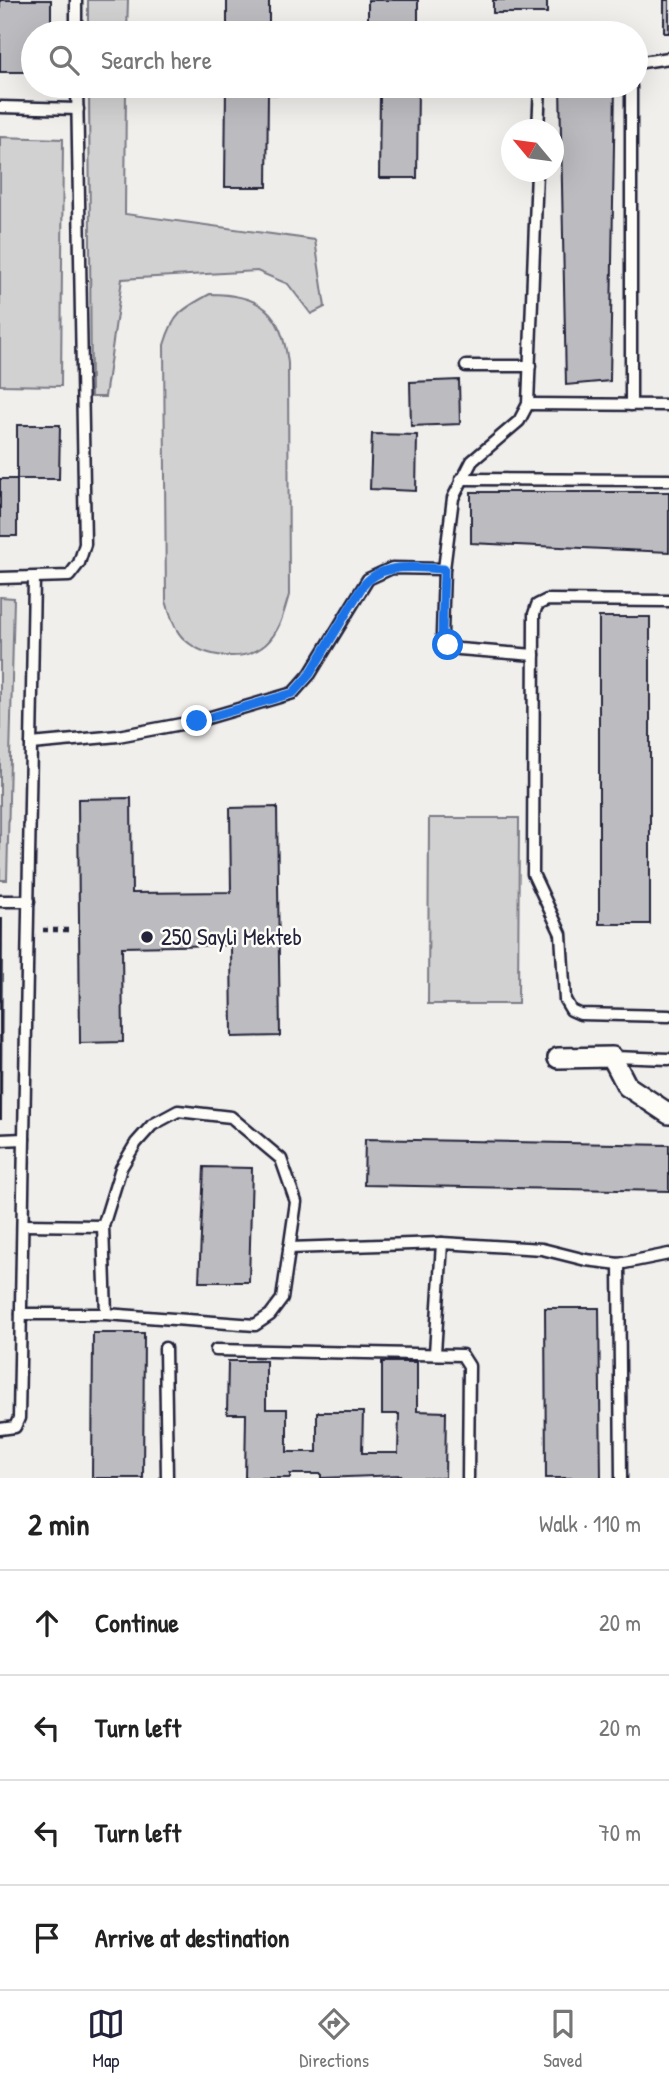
<!DOCTYPE html>
<html lang="en">
<head>
<meta charset="utf-8">
<style>
	:root { --surface:#fff; --page:#f6f6f6; --text:#222; --muted:#767676; --line:#e0e0e0; --accent:#22223b }
	body { margin:0; font-family:"Patrick Hand",sans-serif; background:var(--page); color:var(--text) }
	.compass { position:absolute; left:501px; top:119px; width:63px; height:63px; border-radius:50%; background:var(--surface); box-shadow:0 7px 28px #0002; rotate:299deg }
	.stop { position:absolute; width:21px; height:21px; margin:-16px; border:5px solid #1a73e8; border-radius:50%; background:#fff }
	.stop.end { background:#1a73e8; border-color:#fff; box-shadow:0 2px 7px #0008 }
	.list { margin:0; padding:0; list-style:none }
	h2 { display:flex; justify-content:space-between; align-items:center; height:91px; margin:0; padding:0 28px; font-size:30px }
	h2 small { font-size:23px; font-weight:400; color:var(--muted) }
	.list li { display:grid; grid-template-columns:46px 1fr auto; gap:21px; align-items:center; box-sizing:border-box; height:105px; padding:0 28px; border-top:2px solid var(--line) }
	.list b { display:block; font-size:26px; white-space:nowrap }
	.list em { font-size:23px; font-style:normal; color:var(--muted) }
	.icon { flex:none; width:38px; height:38px; fill:none; stroke:currentColor; stroke-width:2; stroke-linecap:round; stroke-linejoin:round }
	.map { position:relative; flex:none; width:669px; height:1478px; overflow:hidden }
	.search { position:absolute; background:var(--surface); box-shadow:0 7px 28px #0002; left:21px; right:21px; top:21px; height:77px; display:flex; align-items:center; gap:18px; box-sizing:border-box; padding:0 24px; border-radius:38px; color:var(--muted); font-size:26px }
	.sheet { height:511px; background:var(--surface) }
	nav { display:flex; justify-content:space-around; align-items:center; box-sizing:border-box; height:98px; border-top:2px solid var(--line); background:var(--surface); font-size:19px; color:var(--muted) }
	nav a { display:grid; justify-items:center; gap:4px }
	nav .on { color:var(--accent) }
	.map>svg:first-child { display:block }
	.green { fill:#d2d1d1; stroke:#7a7a86; stroke-width:2 }
	.building { fill:#bcbcc0; stroke:#22223b; stroke-width:2 }
	.lines { fill:none; stroke-linecap:round; stroke-linejoin:round }
	.service-casing { stroke:#22223b; stroke-width:15 }
	.minor-casing { stroke:#22223b; stroke-width:24 }
	.path { stroke:#22223b; stroke-width:4.5; stroke-dasharray:5 5; stroke-linecap:butt }
	.service { stroke:#fdfcf7; stroke-width:10 }
	.minor { stroke:#fdfcf7; stroke-width:19 }
	.route { stroke:#1a73e8; stroke-width:9 }
	.poi-dot { fill:#22223b; stroke:#fdfcf7; stroke-width:2.5 }
	.labels { text-anchor:middle; stroke-width:5; stroke-linejoin:round; paint-order:stroke }
	.poi-label { font-size:23px; fill:#22223b; stroke:#fdfcf7; text-anchor:start }
</style>
</head>
<body>
<div class="map">
<svg width="669" height="1478" viewBox="0 0 669 1478">
	<rect width="100%" height="100%" fill="#f0efec"/>
	<filter id="ink" filterUnits="userSpaceOnUse"><feTurbulence type="fractalNoise" baseFrequency=".0143" numOctaves="2"/><feDisplacementMap in="SourceGraphic" scale="14" xChannelSelector="R" yChannelSelector="G"/><feConvolveMatrix kernelMatrix="1 2 1 2 8 2 1 2 1" color-interpolation-filters="sRGB"/></filter>
	<g filter="url(#ink)">
		<g class="green">
			<polygon points="88,0 128,0 127,33 88,33"/>
			<polygon points="89,86 126,86 125,214 315,240 325,307 311,314 288,284 257,271 122,279 105,397 91,397"/>
			<polygon points="0,137 63,139 61,386 0,385"/>
			<path d="M210 294C261 294 282 312 288 363L289 595C284 612 280 631 266 644 245 663 205 658 185 640 174 631 170 613 166 601L164 345C173 314 182 309 210 294Z"/>
			<polygon points="0,597 14,598 7,880 0,880"/>
			<polygon points="429,818 519,818 518,1004 428,1004"/>
		</g>
		<g class="building">
			<polygon points="0,0 51,0 51,33 33,33 33,72 0,72"/>
			<polygon points="227,0 269,0 269,31 368,31 368,0 418,0 418,33 227,33"/>
			<rect x="493" y="0" width="54" height="13"/>
			<rect x="664" y="0" width="5" height="33"/>
			<polygon points="226,86 418,86 417,178 379,178 380,95 268,94 267,187 225,187"/>
			<polygon points="560,86 615,86 610,381 566,385"/>
			<polygon points="459,380 460,424 411,426 410,382"/>
			<polygon points="17,425 60,425 59,479 17,479"/>
			<polygon points="372,434 417,435 416,491 370,489"/>
			<rect x="0" y="479" width="17" height="57"/>
			<polygon points="471,492 669,492 669,552 471,543"/>
			<rect x="599" y="617" width="51" height="307"/>
			<polygon points="131,798 132,893 231,892 230,808 277,807 280,1036 232,1037 231,945 122,947 123,1042 80,1043 78,799"/>
			<polygon points="0,919 2,919 1,1119 0,1119"/>
			<polygon points="365,1139 669,1145 669,1191 364,1185"/>
			<polygon points="204,1167 252,1168 249,1282 199,1282"/>
			<polygon points="545,1308 599,1308 601,1478 546,1478"/>
			<polygon points="93,1333 144,1333 143,1478 92,1478"/>
			<polygon points="228,1361 266,1361 266,1409 287,1409 287,1452 317,1452 317,1412 363,1412 362,1453 398,1453 399,1414 382,1414 382,1362 417,1362 417,1411 446,1412 445,1478 401,1478 401,1475 321,1478 321,1474 290,1474 290,1478 245,1478 246,1414 227,1414"/>
		</g>
		<g class="lines">
			<defs>
				<g id="service">
					<polyline points="76,0 76,33"/>
					<polyline points="636,63 669,58"/>
					<polyline points="0,107 78,109"/>
					<polyline points="538,130 540,86"/>
					<polyline points="466,366 530,366"/>
					<polyline points="528,404 669,405"/>
					<polyline points="631,405 631,86"/>
					<polyline points="461,479 669,480"/>
					<polyline points="0,578 69,576 79,563 85,544 77,86"/>
					<polyline points="669,601 547,600 537,605 534,614 533,874 561,934 565,1000 571,1010 580,1014 669,1016"/>
					<polyline points="534,655 459,649 448,645 442,634 444,569 453,498 472,461 519,421 528,404 537,172"/>
					<polyline points="31,744 118,736 197,721 293,693 310,674 368,579 392,568 444,569"/>
					<polyline points="0,901 29,901"/>
					<polyline points="613,1057 669,1059"/>
					<polyline points="0,1140 24,1139"/>
					<polyline points="23,1225 103,1226"/>
					<polyline points="289,1248 442,1243 542,1249 586,1260 619,1264 669,1254"/>
					<polyline points="619,1264 621,1478"/>
					<polyline points="21,1314 106,1314 255,1325 270,1315 282,1299 296,1202 281,1159 231,1117 178,1111 152,1125 136,1143 121,1168 103,1226 106,1314"/>
					<polyline points="165,1348 167,1478"/>
					<polyline points="216,1350 462,1355 469,1366 468,1478"/>
					<polyline points="435,1353 442,1243"/>
					<polyline points="0,1429 15,1427 19,1418 34,578"/>
				</g>
				<polyline id="minor" points="558,1058 612,1057 627,1086 669,1114"/>
			</defs>
			<use href="#service" class="service-casing"/>
			<use href="#minor" class="minor-casing"/>
			<polyline class="path" points="43,930 69,930"/>
			<use href="#service" class="service"/>
			<use href="#minor" class="minor"/>
		</g>
	</g>
	<g class="lines" filter="url(#ink)">
		<path class="route" d="M197 721 293 693 310 674 362 587C382 561 415 568 444 569L442 634 448 645"/>
	</g>
	<circle class="poi-dot" cx="147" cy="937" r="7"/>
	<g class="labels">
		<g class="poi-label">
			<text x="161" y="945">250 Sayli Mekteb</text>
		</g>
	</g>
</svg>
<svg class="compass" viewBox="-18 -18 36 36"><path d="M0-13l5 13h-10z" fill="#e53935"/><path d="M0 13l5-13h-10z" fill="#767676"/></svg>
<div class="stop" style="left:448px;top:645px"></div>
<div class="stop end" style="left:197px;top:721px"></div>
<div class="search"><svg class="icon" aria-label="search" viewBox="0 0 24 24"><circle cx="10" cy="10" r="6"/><path d="M15 15l6 6"/></svg>Search here</div>
</div>
<section class="sheet">
<h2>2 min<small>Walk · 110 m</small></h2>
<ul class="list">
<li><svg class="icon" aria-label="ahead" viewBox="0 0 24 24"><path d="M12 20V5M6 11l6-6 6 6"/></svg><div><b>Continue</b></div><em>20 m</em></li>
<li><svg class="icon" aria-label="left" viewBox="0 0 24 24"><path d="M17 20v-9H6M10 6l-5 5 5 5"/></svg><div><b>Turn left</b></div><em>20 m</em></li>
<li><svg class="icon" aria-label="left" viewBox="0 0 24 24"><path d="M17 20v-9H6M10 6l-5 5 5 5"/></svg><div><b>Turn left</b></div><em>70 m</em></li>
<li><svg class="icon" aria-label="arrive" viewBox="0 0 24 24"><path d="M6 21V4h12l-3 4 3 4H6"/></svg><div><b>Arrive at destination</b></div></li>
</ul>
</section>
<nav>
<a class="on"><svg class="icon" aria-label="map" viewBox="0 0 24 24"><path d="M3 6l6-2 6 2 6-2v14l-6 2-6-2-6 2zM9 4v14M15 6v14"/></svg>Map</a>
<a><svg class="icon" aria-label="directions" viewBox="0 0 24 24"><path d="M12 3l9 9-9 9-9-9zM9 14v-3h6M13 9l2 2-2 2"/></svg>Directions</a>
<a><svg class="icon" aria-label="saved" viewBox="0 0 24 24"><path d="M7 4h10v16l-5-4-5 4z"/></svg>Saved</a>
</nav>
</body>
</html>
